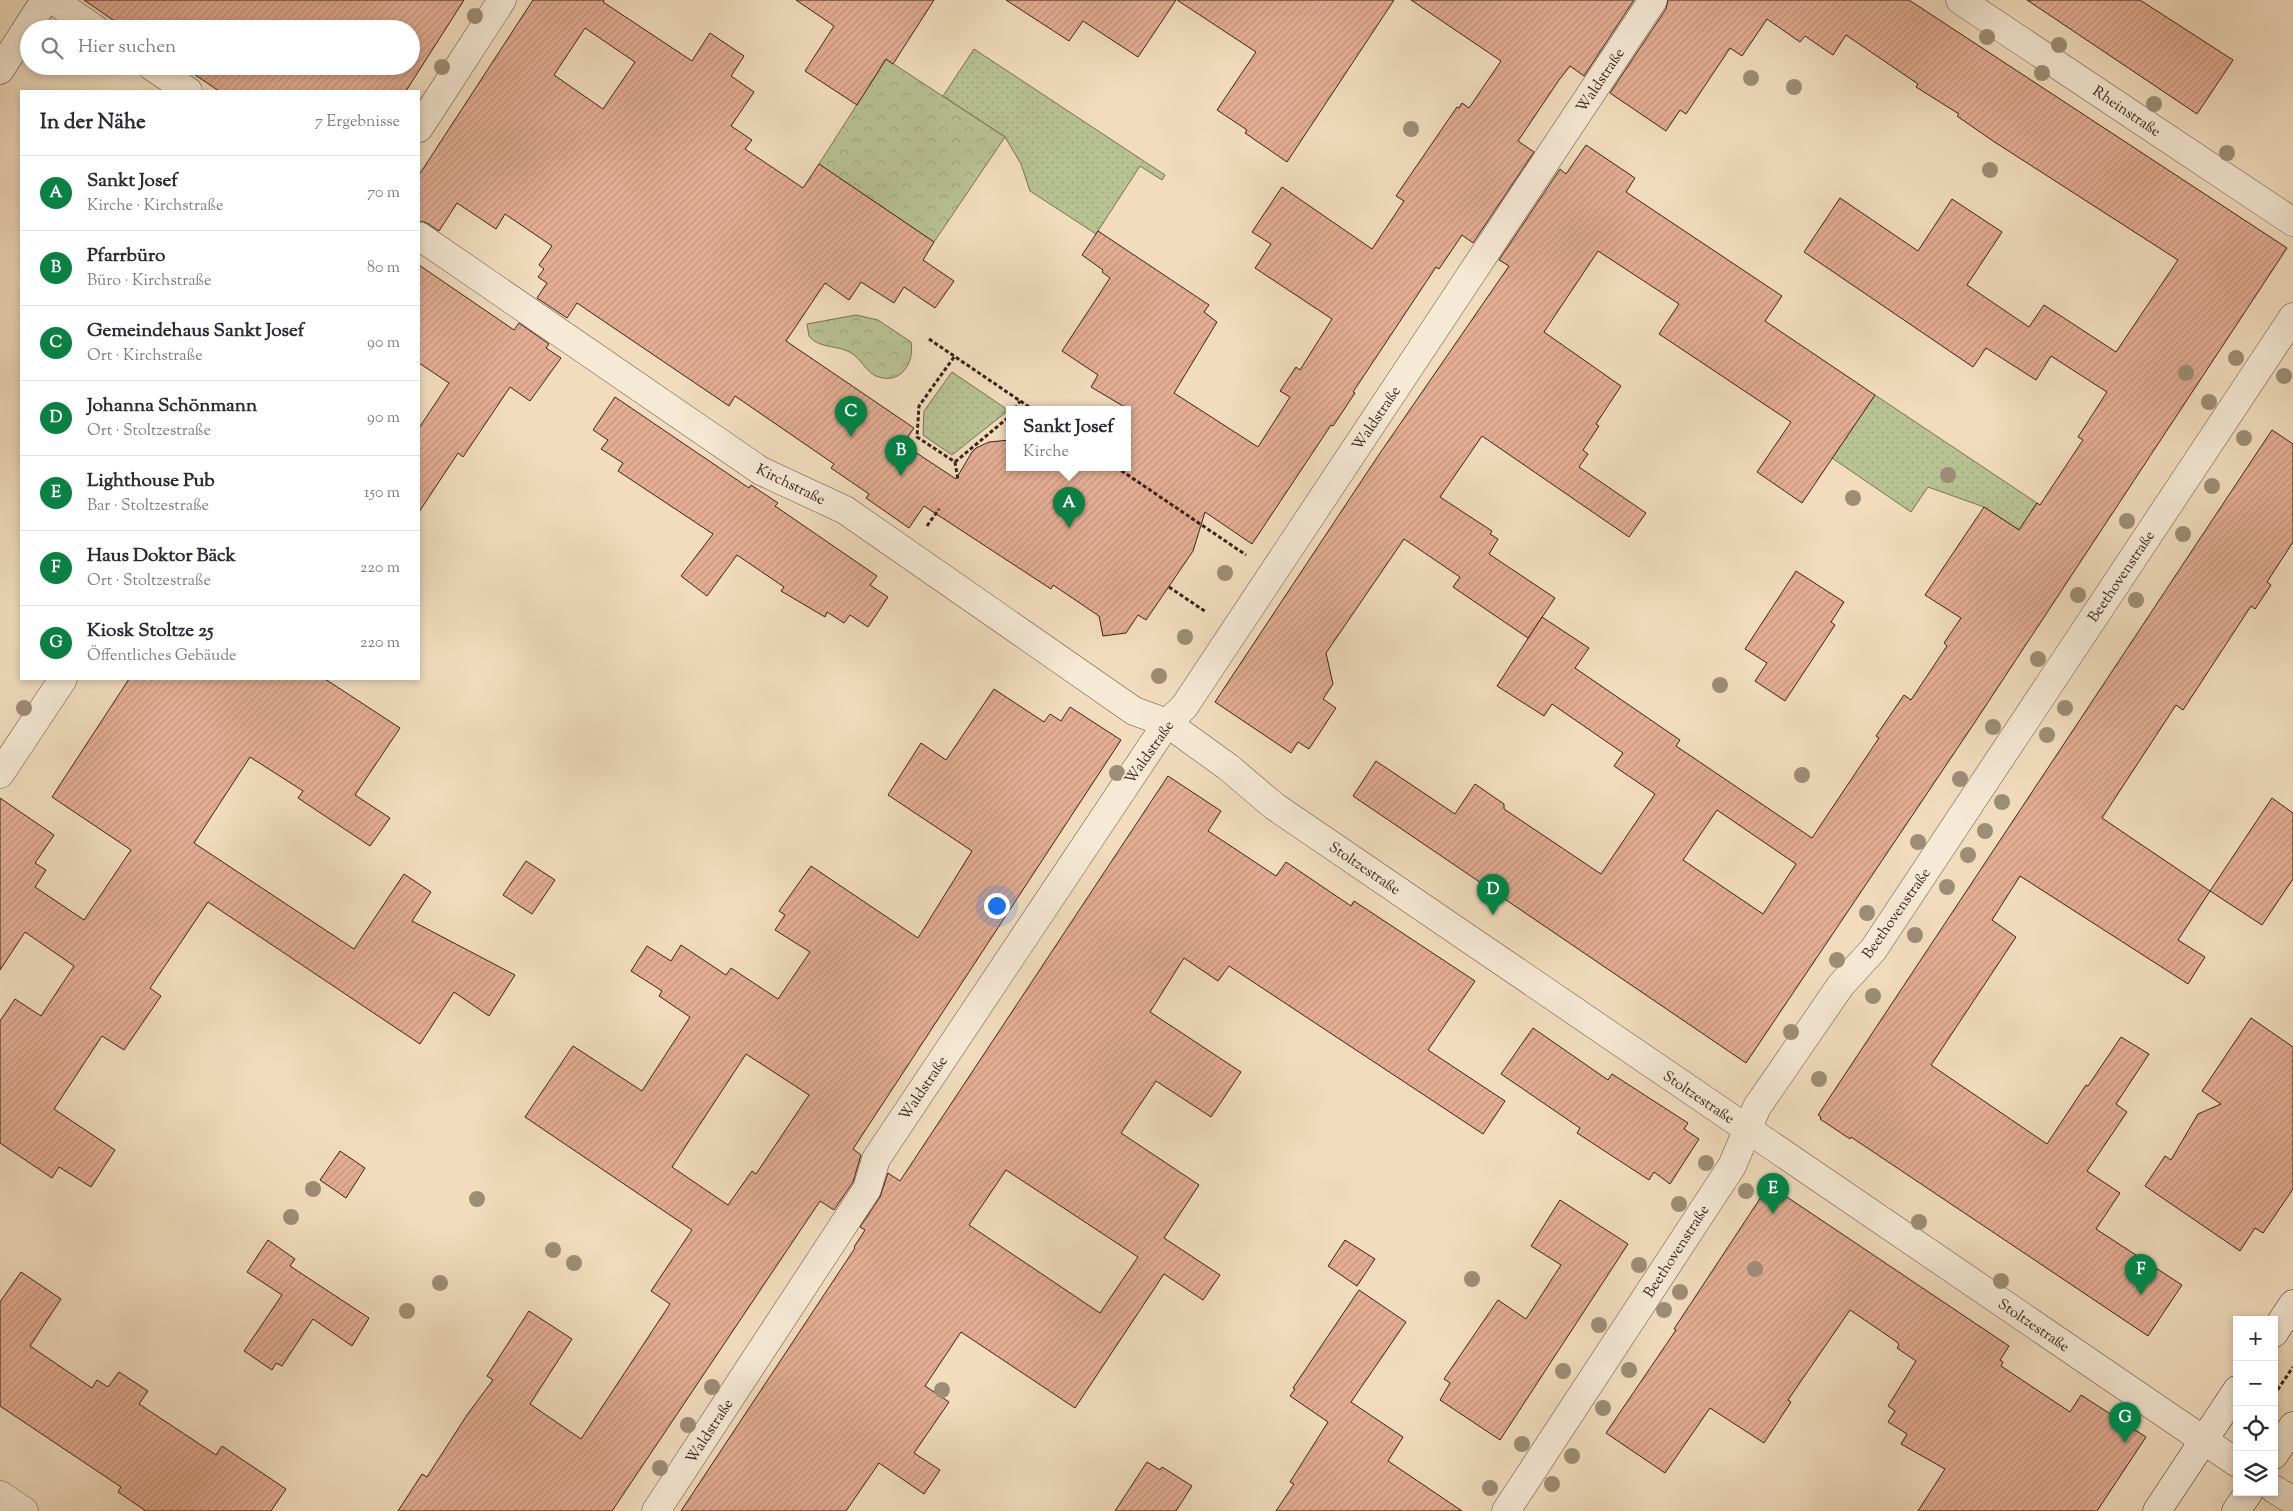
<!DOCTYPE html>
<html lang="de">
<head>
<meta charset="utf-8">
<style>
	:root { --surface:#fff; --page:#f7f7f7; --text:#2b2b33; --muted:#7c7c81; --line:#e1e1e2; --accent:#0b8043 }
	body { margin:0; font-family:"Sorts Mill Goudy",serif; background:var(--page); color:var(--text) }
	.controls { position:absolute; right:15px; bottom:15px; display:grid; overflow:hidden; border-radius:0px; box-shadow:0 2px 8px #0003 }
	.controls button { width:45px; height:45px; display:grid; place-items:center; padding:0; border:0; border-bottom:1px solid var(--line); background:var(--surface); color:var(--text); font:25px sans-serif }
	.you { position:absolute; left:996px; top:905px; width:18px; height:18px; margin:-12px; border:4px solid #fff; border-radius:50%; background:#1a73e8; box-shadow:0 0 0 8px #1a73e833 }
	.badge { display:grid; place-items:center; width:32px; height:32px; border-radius:50%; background:var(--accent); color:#fff; font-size:16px; font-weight:700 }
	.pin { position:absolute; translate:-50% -41px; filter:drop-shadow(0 1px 2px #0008) }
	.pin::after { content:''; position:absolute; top:26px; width:18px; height:15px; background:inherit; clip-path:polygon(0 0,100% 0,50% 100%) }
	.popup { position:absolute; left:1006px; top:406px; width:125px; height:65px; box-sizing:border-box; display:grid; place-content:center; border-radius:0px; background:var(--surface); filter:drop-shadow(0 1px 4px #0005); font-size:16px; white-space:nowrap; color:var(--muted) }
	.popup b { font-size:19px; color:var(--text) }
	.popup::after { content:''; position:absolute; left:50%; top:100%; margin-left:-10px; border:10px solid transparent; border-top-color:var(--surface) }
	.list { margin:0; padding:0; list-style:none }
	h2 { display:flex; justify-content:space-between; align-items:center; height:65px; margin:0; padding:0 20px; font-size:21px }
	h2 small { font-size:16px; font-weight:400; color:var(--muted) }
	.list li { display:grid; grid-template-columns:32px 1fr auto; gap:15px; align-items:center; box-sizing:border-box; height:75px; padding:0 20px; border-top:1px solid var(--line) }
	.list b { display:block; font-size:19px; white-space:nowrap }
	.list p { margin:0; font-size:16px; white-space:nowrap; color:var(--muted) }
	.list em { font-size:16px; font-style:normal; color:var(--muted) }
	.icon { flex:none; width:28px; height:28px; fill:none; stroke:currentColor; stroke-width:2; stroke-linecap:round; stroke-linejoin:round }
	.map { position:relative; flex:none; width:2293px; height:1511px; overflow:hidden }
	.search { position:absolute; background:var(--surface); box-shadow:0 2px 8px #0003; left:20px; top:20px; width:400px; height:55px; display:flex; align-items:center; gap:12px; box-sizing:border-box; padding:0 18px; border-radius:28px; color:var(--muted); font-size:19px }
	.panel { position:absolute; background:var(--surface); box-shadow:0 2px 8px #0003; left:20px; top:90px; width:400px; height:590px; border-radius:0px }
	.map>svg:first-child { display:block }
	.grass { fill:url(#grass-dots); stroke:#787257 }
	.park { fill:url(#park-crowns); stroke:#787257 }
	.building { fill:url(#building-hatch); stroke:#39231b; fill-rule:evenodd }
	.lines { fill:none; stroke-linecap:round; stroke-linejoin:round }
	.street-casing { stroke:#675244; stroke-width:29 }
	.secondary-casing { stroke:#39231b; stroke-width:29 }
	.path { stroke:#39231b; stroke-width:3; stroke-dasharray:4 2.5; stroke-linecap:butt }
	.street { stroke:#f6e9d5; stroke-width:28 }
	.secondary { stroke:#f6e9d5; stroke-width:28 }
	.tree { fill:#9d8d75 }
	.labels { text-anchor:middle; stroke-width:4; stroke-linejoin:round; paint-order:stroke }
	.street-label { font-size:15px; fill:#39231b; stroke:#f6e9d5 }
</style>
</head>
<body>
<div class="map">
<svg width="2293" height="1511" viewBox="0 0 2293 1511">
	<defs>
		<pattern id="grass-dots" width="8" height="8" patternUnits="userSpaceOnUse" patternTransform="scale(1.25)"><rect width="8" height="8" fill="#b8c293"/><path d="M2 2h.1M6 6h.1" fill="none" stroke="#9fa67e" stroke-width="1.8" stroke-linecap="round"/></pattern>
		<pattern id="park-crowns" width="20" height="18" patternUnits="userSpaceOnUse" patternTransform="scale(1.25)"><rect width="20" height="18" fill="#b8c293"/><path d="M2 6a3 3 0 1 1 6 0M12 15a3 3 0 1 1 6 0" fill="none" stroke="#9fa67e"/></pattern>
		<pattern id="building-hatch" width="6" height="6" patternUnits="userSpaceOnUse" patternTransform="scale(1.25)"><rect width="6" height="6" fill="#e4ae94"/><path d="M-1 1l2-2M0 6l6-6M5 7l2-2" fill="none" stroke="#c4957f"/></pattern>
	</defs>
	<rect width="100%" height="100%" fill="#f1ddbe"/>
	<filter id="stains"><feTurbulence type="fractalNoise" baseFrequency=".004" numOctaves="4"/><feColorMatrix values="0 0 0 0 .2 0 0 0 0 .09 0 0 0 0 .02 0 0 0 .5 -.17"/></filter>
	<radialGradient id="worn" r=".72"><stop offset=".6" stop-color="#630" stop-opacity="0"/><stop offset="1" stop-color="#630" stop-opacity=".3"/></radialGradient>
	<g class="grass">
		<polygon points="974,49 1165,175 1162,180 1140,166 1096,234 1030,191 1021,164 1005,137 943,96"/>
		<polygon points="952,372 1005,408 1005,413 952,455 923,435 924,411"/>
		<polygon points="1875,395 2037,503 2019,530 1984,507 1928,487 1911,512 1832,458"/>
	</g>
	<g class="park">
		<polygon points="886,59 1005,137 934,242 819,164"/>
		<path d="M856 315 878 320 911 342C915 363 900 386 876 376 866 371 862 361 854 355 842 344 819 350 809 336L807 324Z"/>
	</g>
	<g class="building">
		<polygon points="84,0 464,0 406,91 219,91 182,66 411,66 411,29 126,29"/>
		<path d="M533 0H604L603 2 692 61 710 33 744 56 731 76 754 92 731 126 752 140 745 149 803 188 819 164 934 242 923 260 954 281 935 308 904 287 894 303 861 282 849 300 825 283 786 341 914 428 903 444 956 479 972 452 976 448 989 442 1010 440V467H1128V409L1091 387 1098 375 1062 351 1110 278 1102 272 1103 270 1082 255 1098 231 1209 305 1204 312 1217 322 1174 393 1258 447 1290 397 1280 391 1296 367 1300 370 1332 319 1255 268 1271 244 1252 232 1282 187 1372 249 1404 201 1396 196 1457 107 1459 108 1462 103 1469 108 1501 61 1411 0H1634L1584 76 1570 66 1559 80 1518 141 1534 152 1473 243 1462 235 1439 269 1436 267 1353 392 1355 393 1333 426 1331 425 1252 544 1205 512 1193 551 1146 620 1138 615 1126 633 1103 636 1099 616 1053 585 1051 589 924 506 909 528 866 498 869 494 831 468 834 464 735 396 729 406 577 303 567 318 537 298 547 283 538 277 544 269 539 265 552 246 505 214 496 229 457 203 439 231 427 223 419 221V175ZM585 28 635 62 603 109 554 75Z"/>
		<polygon points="796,0 934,0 893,64 886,59 857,105 805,71 834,26"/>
		<polygon points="1006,0 1176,0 1138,57 1083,21 1069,41"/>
		<polygon points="1177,0 1394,0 1287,162 1245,133 1247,130 1217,110 1256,52"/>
		<path d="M1668 0H1909L2287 248 1973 725 1746 1063 1353 796 1376 761 1455 814 1475 784 1504 804V809L1601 874 1655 794 1614 766 1623 753 1552 704 1544 716 1497 686 1542 617 1589 648 1575 668 1680 740 1676 746 1812 838 1879 738 1876 736 1904 695 1911 700 1947 646 1944 643 1961 618 1925 595 1984 507 2019 530 2037 503 2040 505 2083 440 2078 437 2107 392 2051 356 2036 380 1986 348 1973 367 1804 252 1840 198 1918 251 1952 199 2002 232 1967 285 2029 327 2044 305 2116 352 2178 260 1993 141 1957 116 1959 114 1916 87 1918 84 1846 35 1833 55 1805 36 1800 42 1767 19 1742 56 1730 48 1686 114 1680 110 1666 131 1610 93 1666 9ZM1717 810 1796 864 1763 914 1683 860Z"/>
		<polygon points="2027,0 2140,0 2233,60 2197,114"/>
		<polygon points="1586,145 1635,178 1626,192 1782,296 1765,321 1875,395 1802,503 1757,472 1791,422 1659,334 1679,304 1598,251 1544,332 1621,386 1596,424 1599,426 1583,450 1588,454 1579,467 1646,513 1629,537 1482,436 1440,497 1492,531 1490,534 1498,539 1489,554 1555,598 1528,638 1453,587 1460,577 1404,539 1326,653 1333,684 1323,699 1336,708 1309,749 1298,742 1291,753 1215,702 1378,456 1509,266 1499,260 1560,169 1566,174"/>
		<polygon points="419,265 514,330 519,323 549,344 546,348 561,358 530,401 510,387 463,457 458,453 419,512 419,428 449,383 419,363"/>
		<polygon points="615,397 749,488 751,485 778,503 775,506 877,576 870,585 888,597 868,627 850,615 844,623 827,612 825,617 781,591 784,587 737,555 707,596 681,576 713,534 618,471 623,463 601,449 608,440 593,430"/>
		<polygon points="2272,430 2293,444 2293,542 2267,582 2271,585 2255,609 2251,606 2183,710 2176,705 2102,818 2210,891 2178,940 2205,957 2188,984 2020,876 1992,920 2016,937 1931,1065 2047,1144 2086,1085 2088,1086 2121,1037 2149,1054 2116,1104 2127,1112 2087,1171 2120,1193 2096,1229 2182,1285 2148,1336 1851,1137 1850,1139 1820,1119 1821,1117 1818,1115"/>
		<polygon points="1796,571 1844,602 1831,622 1835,625 1785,701 1755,681 1767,663 1745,649"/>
		<polygon points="129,679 325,679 400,728 355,795 390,818 370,846 298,798 303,791 250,757 194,843 354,949 404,874 431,892 412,921 515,975 489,1016 454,992 420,1044 208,902 150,988 161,996 124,1050 102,1036 54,1109 115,1150 91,1187 59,1167 52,1178 0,1143 0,1021 15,999 41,1016 74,966 25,932 0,970 0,798 54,835 35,863 46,870 35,887 84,920 131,850 52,797"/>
		<path d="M994 689 1044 722 1050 714 1061 721 1070 707 1121 740 853 1149 861 1155 853 1182 834 1210 820 1201 612 1511H398L422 1474 427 1477 467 1415 493 1380 487 1376 529 1311 572 1339 530 1404 581 1439 670 1304 651 1291 692 1230 525 1117 573 1046 642 1091 690 1017 659 996 662 991 631 971 647 946 671 961 681 945 726 975 731 968 778 999 810 952 775 930 785 915 779 911 811 866 918 938 972 851 888 795 921 743 946 760ZM746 1054 809 1095 756 1174 752 1171 728 1205 672 1167Z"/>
		<path d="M1168 776 1221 811 1208 831 1276 876 1286 862 1351 906 1354 901 1475 981 1428 1050 1505 1101 1483 1134 1229 966 1218 981 1184 958 1150 1012 1241 1072 1211 1117 1156 1081 1121 1133 1199 1185 1164 1238 1220 1275 1203 1300 1164 1274 1075 1408 961 1332 925 1386 949 1402 914 1453 940 1470 924 1494 879 1463 846 1511H681L855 1248 854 1247 865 1230 860 1227 880 1197 888 1173 900 1181ZM1006 1170 1138 1257 1100 1313 969 1225Z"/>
		<polygon points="2272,798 2293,813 2293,879 2262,925 2210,891"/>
		<polygon points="526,861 555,880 532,914 503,895"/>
		<polygon points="2251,1018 2293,1047 2293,1189 2263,1233 2255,1228 2240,1251 2145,1186 2165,1156 2171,1160 2198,1114 2221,1104 2202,1091"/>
		<polygon points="1533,1028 1608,1080 1612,1074 1688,1123 1684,1129 1699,1139 1670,1184 1654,1172 1649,1180 1577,1133 1580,1128 1501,1074"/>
		<polygon points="340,1151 365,1168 346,1198 320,1180"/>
		<polygon points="1765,1191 1778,1191 2009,1346 2000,1360 2003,1362 2001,1366 2070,1412 2081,1395 2146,1437 2097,1511 1918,1511 1945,1469 1901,1444 1907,1434 1888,1422 1895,1411 1888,1406 1916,1361 1897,1348 1899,1345 1897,1342 1850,1310 1788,1400 1791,1402 1764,1443 1710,1408 1665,1473 1606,1433 1676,1330 1674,1329"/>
		<polygon points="1560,1200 1628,1244 1500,1440 1440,1400 1450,1383 1444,1379 1498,1300 1526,1319 1561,1265 1531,1246"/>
		<polygon points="268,1240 295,1259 290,1266 369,1318 352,1346 313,1319 282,1366 276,1363 272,1370 244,1351 282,1295 247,1272"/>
		<polygon points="1345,1240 1375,1259 1357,1286 1328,1266"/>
		<polygon points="21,1272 61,1299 30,1346 92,1388 97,1380 108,1387 119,1372 148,1391 139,1404 216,1455 222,1446 286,1489 271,1511 146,1511 118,1492 121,1487 0,1406 0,1302"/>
		<polygon points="1359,1290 1406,1322 1351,1402 1403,1437 1388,1461 1462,1511 1276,1511 1294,1484 1290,1482 1328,1422 1290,1396 1295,1389 1293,1388"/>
		<polygon points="1147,1462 1160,1470 1162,1467 1192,1486 1176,1511 1115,1511"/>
	</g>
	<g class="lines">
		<defs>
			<g id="street">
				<polyline points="53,0 95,29"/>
				<polyline points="1960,0 2293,222"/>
				<polyline points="151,66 188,91"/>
				<polyline points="419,128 502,0"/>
				<polyline points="419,236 761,471 845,510 1134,711 1167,723 1228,767 1274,806 2237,1463"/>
				<polyline points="0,774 63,679"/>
				<polyline points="2274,1489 2293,1501"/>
				<polyline points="0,1495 24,1511"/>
				<polyline points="656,1511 867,1189 876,1159 1167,723 1184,707 1653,0"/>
				<polyline points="1506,1511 1732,1166 1757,1107 1841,985 1873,950 2293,317"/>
			</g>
			<g id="secondary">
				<polyline points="0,70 45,0"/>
				<polyline points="2274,1333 2293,1304"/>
				<polyline points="2274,1455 2293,1426"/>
				<polyline points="2157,1511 2237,1390"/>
				<polyline points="2236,1511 2249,1492"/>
			</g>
		</defs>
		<use href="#street" class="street-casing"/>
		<use href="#secondary" class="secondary-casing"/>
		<g class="path">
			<polyline points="929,339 1032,409"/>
			<polyline points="954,357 919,406 917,437 955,462 958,480"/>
			<polyline points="1015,409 1020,401"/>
			<polyline points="955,462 1010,416"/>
			<polyline points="1116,467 1246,555"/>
			<polyline points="927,526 939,509"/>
			<polyline points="1169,587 1206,612"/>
			<polyline points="2274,1395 2293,1367"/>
		</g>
		<use href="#street" class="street"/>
		<use href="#secondary" class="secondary"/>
	</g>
	<g class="tree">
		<circle cx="475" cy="16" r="8"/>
		<circle cx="1987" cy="37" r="8"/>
		<circle cx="2059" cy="45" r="8"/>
		<circle cx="442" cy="67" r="8"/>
		<circle cx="2042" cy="73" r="8"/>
		<circle cx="1751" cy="78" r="8"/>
		<circle cx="1794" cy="87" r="8"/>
		<circle cx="2154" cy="104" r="8"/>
		<circle cx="1411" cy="129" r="8"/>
		<circle cx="2227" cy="153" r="8"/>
		<circle cx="1990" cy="170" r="8"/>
		<circle cx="2236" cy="358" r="8"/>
		<circle cx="2186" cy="373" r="8"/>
		<circle cx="2284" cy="376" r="8"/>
		<circle cx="2209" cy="402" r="8"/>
		<circle cx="2244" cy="438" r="8"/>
		<circle cx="1948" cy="475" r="8"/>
		<circle cx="2212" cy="486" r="8"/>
		<circle cx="1853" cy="498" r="8"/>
		<circle cx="2127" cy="521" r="8"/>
		<circle cx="2183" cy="534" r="8"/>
		<circle cx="1225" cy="573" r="8"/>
		<circle cx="2078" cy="595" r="8"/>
		<circle cx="2136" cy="600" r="8"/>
		<circle cx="1185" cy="637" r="8"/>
		<circle cx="2038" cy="659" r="8"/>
		<circle cx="1159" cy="676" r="8"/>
		<circle cx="1720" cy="685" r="8"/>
		<circle cx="24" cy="708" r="8"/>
		<circle cx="2065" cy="708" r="8"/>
		<circle cx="1993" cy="727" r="8"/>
		<circle cx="2047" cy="735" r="8"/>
		<circle cx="1117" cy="773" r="8"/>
		<circle cx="1802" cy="775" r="8"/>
		<circle cx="1960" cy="779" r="8"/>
		<circle cx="2002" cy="802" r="8"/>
		<circle cx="1985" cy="831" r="8"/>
		<circle cx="1918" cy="842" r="8"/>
		<circle cx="1968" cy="855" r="8"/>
		<circle cx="1947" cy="887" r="8"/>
		<circle cx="1867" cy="913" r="8"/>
		<circle cx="1915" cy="935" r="8"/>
		<circle cx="1837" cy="960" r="8"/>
		<circle cx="1873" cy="996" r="8"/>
		<circle cx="1791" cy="1032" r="8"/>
		<circle cx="1819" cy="1079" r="8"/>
		<circle cx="1706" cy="1163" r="8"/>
		<circle cx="313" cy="1189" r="8"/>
		<circle cx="1746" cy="1191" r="8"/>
		<circle cx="477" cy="1199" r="8"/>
		<circle cx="1679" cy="1204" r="8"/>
		<circle cx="291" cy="1217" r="8"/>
		<circle cx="1919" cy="1222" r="8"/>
		<circle cx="553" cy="1250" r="8"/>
		<circle cx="574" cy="1263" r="8"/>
		<circle cx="1639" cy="1265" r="8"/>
		<circle cx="1755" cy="1269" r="8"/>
		<circle cx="1472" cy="1279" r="8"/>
		<circle cx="2001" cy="1281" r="8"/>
		<circle cx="440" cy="1283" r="8"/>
		<circle cx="1680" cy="1292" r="8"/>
		<circle cx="1664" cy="1310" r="8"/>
		<circle cx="407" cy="1311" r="8"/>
		<circle cx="1599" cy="1325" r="8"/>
		<circle cx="1629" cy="1370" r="8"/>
		<circle cx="1563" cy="1371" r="8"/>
		<circle cx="712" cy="1387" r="8"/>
		<circle cx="942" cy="1390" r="8"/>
		<circle cx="1603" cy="1408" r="8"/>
		<circle cx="688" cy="1425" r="8"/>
		<circle cx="1522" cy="1444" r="8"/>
		<circle cx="1572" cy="1456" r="8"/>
		<circle cx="660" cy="1468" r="8"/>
		<circle cx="1552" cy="1484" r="8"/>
		<circle cx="1490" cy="1488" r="8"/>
	</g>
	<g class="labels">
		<g class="street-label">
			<text transform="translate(1600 80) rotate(-56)" y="5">Waldstraße</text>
			<text transform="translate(2127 111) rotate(34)" y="5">Rheinstraße</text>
			<text transform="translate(1376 418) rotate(-56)" y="5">Waldstraße</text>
			<text transform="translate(791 484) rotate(26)" y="5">Kirchstraße</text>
			<text transform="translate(2121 576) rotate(-56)" y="5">Beethovenstraße</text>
			<text transform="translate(1149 752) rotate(-55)" y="5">Waldstraße</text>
			<text transform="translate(1365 868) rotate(34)" y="5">Stoltzestraße</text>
			<text transform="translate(1896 913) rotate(-55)" y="5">Beethovenstraße</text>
			<text transform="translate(923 1088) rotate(-56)" y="5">Waldstraße</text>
			<text transform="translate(1699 1097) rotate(34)" y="5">Stoltzestraße</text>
			<text transform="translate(1676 1251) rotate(-57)" y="5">Beethovenstraße</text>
			<text transform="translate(2034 1325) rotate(34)" y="5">Stoltzestraße</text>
			<text transform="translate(709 1431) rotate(-57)" y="5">Waldstraße</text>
		</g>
	</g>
	<rect width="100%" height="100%" filter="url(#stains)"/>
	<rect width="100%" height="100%" fill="url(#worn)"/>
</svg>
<div class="controls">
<button>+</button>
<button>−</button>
<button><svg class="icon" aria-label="locate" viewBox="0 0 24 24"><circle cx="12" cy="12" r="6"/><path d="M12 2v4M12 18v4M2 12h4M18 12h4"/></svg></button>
<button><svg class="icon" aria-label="layers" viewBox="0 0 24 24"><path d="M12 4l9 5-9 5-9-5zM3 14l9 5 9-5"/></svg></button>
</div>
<div class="you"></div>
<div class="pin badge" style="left:1069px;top:528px">A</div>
<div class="popup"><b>Sankt Josef</b>Kirche</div>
<div class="pin badge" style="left:901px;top:476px">B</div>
<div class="pin badge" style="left:851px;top:437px">C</div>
<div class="pin badge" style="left:1493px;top:915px">D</div>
<div class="pin badge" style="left:1773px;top:1214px">E</div>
<div class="pin badge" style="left:2141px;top:1295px">F</div>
<div class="pin badge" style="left:2125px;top:1443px">G</div>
<div class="search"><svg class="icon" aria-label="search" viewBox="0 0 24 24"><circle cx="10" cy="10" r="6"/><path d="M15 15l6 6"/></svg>Hier suchen</div>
<section class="panel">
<h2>In der Nähe<small>7 Ergebnisse</small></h2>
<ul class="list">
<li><span class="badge">A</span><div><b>Sankt Josef</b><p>Kirche · Kirchstraße</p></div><em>70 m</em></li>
<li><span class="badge">B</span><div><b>Pfarrbüro</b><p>Büro · Kirchstraße</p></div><em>80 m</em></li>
<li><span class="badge">C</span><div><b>Gemeindehaus Sankt Josef</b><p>Ort · Kirchstraße</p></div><em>90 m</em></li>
<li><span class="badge">D</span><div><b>Johanna Schönmann</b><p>Ort · Stoltzestraße</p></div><em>90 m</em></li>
<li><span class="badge">E</span><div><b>Lighthouse Pub</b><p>Bar · Stoltzestraße</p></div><em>150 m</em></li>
<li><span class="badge">F</span><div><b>Haus Doktor Bäck</b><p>Ort · Stoltzestraße</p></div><em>220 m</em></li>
<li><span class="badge">G</span><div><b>Kiosk Stoltze 25</b><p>Öffentliches Gebäude</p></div><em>220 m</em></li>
</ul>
</section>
</div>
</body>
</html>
